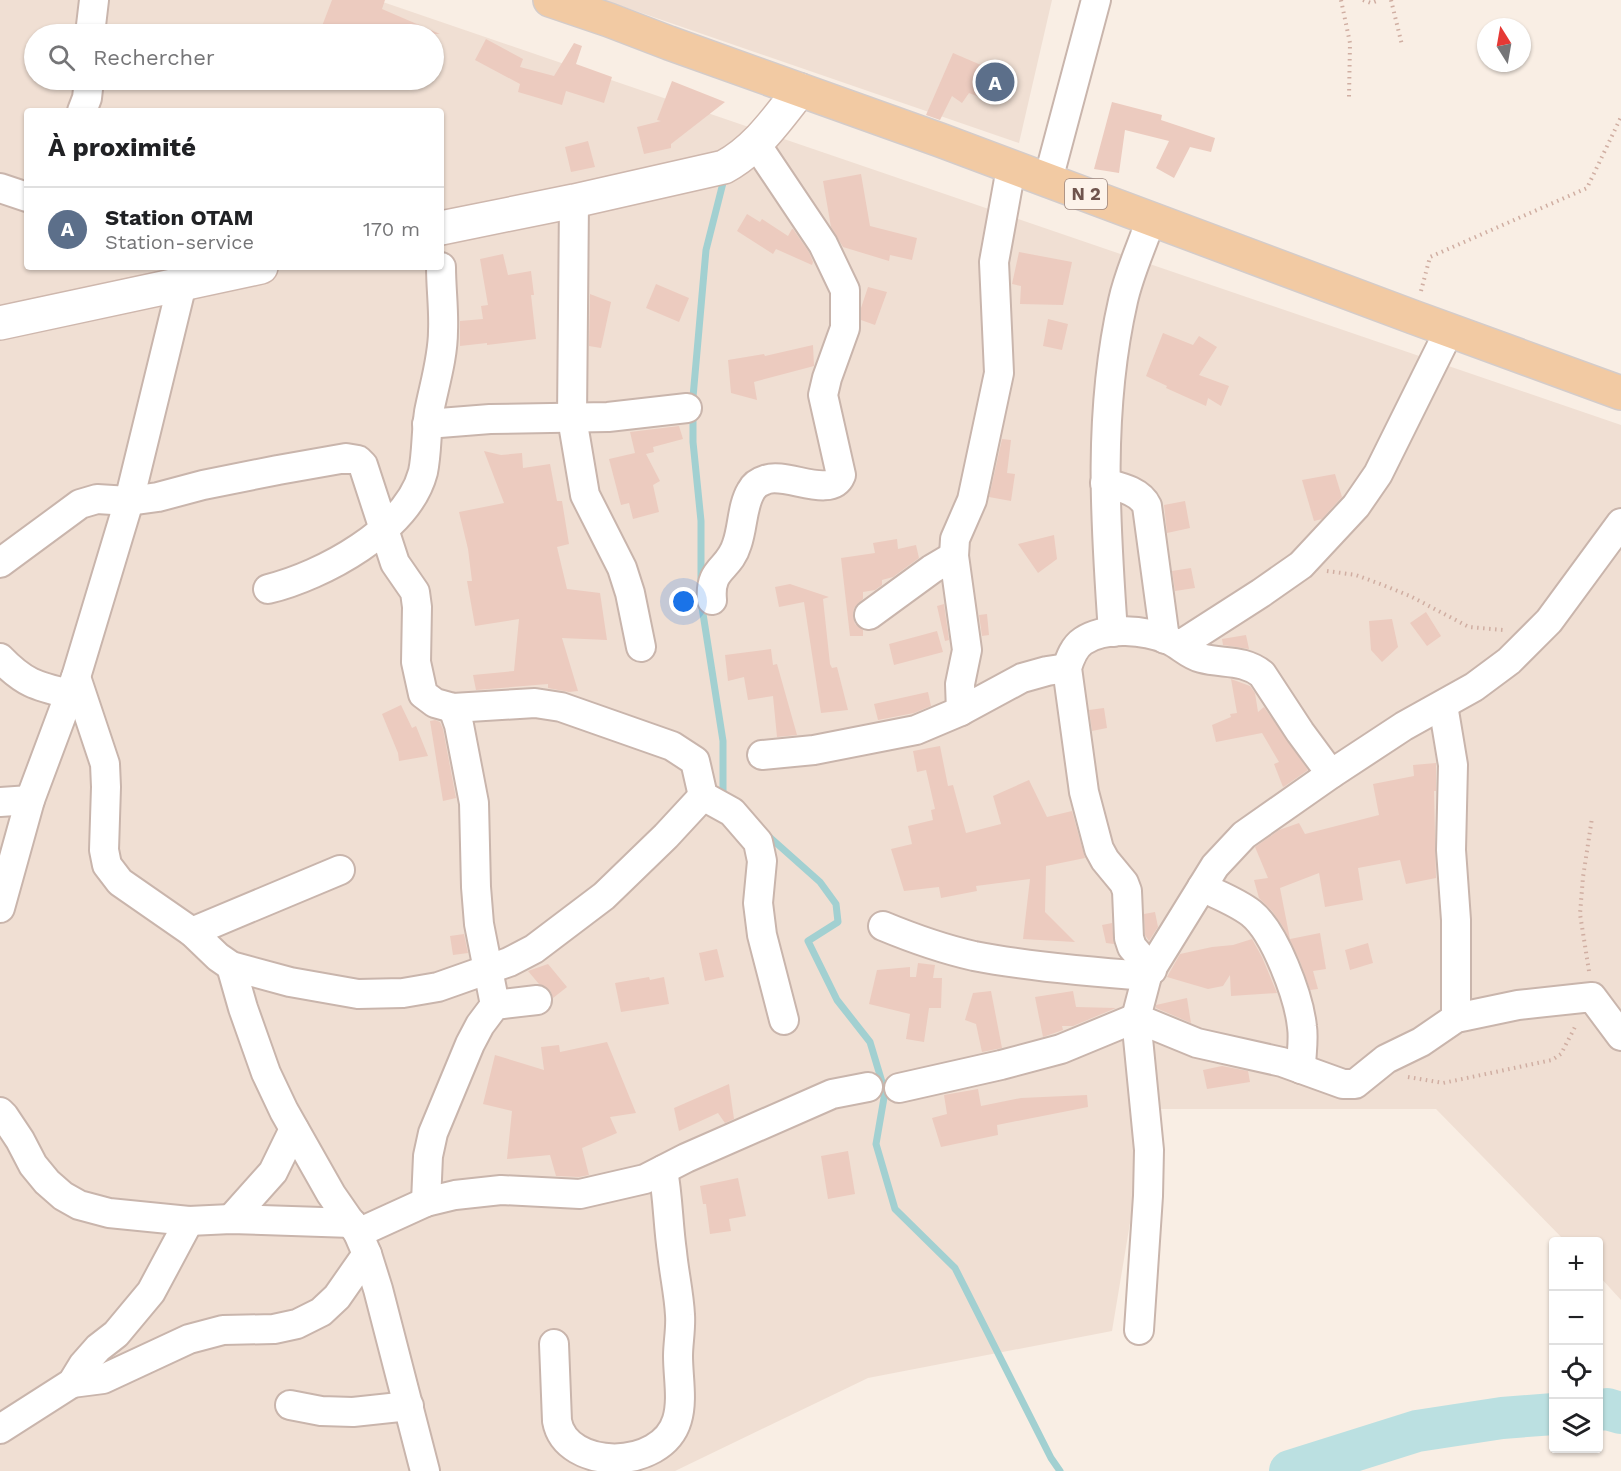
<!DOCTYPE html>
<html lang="fr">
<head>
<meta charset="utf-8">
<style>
	:root { --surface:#fff; --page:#f6f6f6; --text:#202124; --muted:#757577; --line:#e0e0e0; --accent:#b45309 }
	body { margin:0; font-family:"Work Sans",sans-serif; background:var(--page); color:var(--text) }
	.controls { position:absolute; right:18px; bottom:18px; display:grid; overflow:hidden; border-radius:6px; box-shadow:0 2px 4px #0004 }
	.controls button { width:54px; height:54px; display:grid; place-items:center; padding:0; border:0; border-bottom:2px solid var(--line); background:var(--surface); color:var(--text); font:30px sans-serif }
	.compass { position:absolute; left:1477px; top:18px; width:54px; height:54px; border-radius:50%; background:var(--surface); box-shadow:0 2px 4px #0004; rotate:349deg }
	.you { position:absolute; left:684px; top:602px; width:21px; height:21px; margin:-15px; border:4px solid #fff; border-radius:50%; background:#1a73e8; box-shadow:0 0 0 9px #1a73e833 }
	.badge { display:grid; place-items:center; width:39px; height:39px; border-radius:50%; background:var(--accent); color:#fff; font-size:20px; font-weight:700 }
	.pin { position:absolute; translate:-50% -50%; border:3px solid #fff; box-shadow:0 2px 6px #0006 }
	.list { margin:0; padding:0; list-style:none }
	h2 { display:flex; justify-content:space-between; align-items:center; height:78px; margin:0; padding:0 24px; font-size:26px }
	h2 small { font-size:20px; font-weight:400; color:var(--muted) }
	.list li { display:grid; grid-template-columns:39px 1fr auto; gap:18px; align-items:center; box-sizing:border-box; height:84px; padding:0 24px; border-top:2px solid var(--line) }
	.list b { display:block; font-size:22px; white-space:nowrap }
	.list p { margin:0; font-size:20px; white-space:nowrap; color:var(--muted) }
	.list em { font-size:20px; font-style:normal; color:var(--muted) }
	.icon { flex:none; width:33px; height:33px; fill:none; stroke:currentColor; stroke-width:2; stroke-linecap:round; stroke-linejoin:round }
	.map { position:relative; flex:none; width:1621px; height:1471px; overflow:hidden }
	.search { position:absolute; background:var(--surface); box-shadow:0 2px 4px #0004; left:24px; top:24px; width:420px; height:66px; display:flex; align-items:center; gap:15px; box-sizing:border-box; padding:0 21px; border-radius:33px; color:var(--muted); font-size:22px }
	.panel { position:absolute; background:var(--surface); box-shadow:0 2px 4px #0004; left:24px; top:108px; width:420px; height:162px; border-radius:6px }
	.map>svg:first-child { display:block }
	.residential { fill:#f0dfd3; fill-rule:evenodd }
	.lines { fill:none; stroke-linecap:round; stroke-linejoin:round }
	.stream { stroke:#a2d0d1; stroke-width:7 }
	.river { stroke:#bbe0e1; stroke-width:42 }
	.building { fill:#eccbbf }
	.street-casing { stroke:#c9b5ac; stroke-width:32 }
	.secondary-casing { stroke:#ceb7ad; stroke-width:36 }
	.primary-casing { stroke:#d4ccca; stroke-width:36 }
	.path { stroke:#d0aea2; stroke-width:4; stroke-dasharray:1.5 4.5; stroke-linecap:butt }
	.street { stroke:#fff; stroke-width:28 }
	.secondary { stroke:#fff; stroke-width:33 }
	.primary { stroke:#f2caa3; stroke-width:33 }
	.labels { text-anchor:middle; stroke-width:4.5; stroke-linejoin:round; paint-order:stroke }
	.shield { fill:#fdf3ea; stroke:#9a847c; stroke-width:1.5 }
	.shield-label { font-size:18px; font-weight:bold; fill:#6f544d }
</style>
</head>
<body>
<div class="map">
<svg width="1621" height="1471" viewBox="0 0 1621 1471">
	<rect width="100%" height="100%" fill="#f9eee4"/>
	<g class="residential">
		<path d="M0 0H377L1621 425V1300L1599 1276 1598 1242 1565 1241 1436 1109H1149L1112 1331 868 1378 675 1471H0ZM34 34H434V80H34ZM27 111H441V267H27Z"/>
		<polygon points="604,0 1052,0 1019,143"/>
	</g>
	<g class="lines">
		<g class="stream">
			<polyline points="701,584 701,521 693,442 693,397 706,250 725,175"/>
			<polyline points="701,601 723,741 723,798"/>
			<polyline points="765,833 820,882 836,904 838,922 808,941 837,1000 870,1042 885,1092 876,1144 895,1209 955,1268 1051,1458 1060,1471"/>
		</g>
		<g class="river">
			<polyline points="1598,1410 1607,1409 1621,1413"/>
			<polyline points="1290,1471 1417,1431 1502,1418 1554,1414"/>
		</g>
	</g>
	<g class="building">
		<polygon points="332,0 385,0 382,9 440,34 319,34"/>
		<polygon points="486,39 523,59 520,67 554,76 574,43 582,46 576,64 612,77 604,103 566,91 562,105 518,92 520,84 475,60"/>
		<polygon points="953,53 995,71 982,98 969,93 962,103 952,96 940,120 926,115"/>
		<polygon points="672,81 725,102 671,144 671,148 644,154 637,127 661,121 657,120"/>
		<polygon points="1112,102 1162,115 1161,120 1215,138 1211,152 1190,147 1174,178 1156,168 1169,141 1125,130 1119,173 1094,169"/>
		<polygon points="588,141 595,167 571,172 565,147"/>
		<polygon points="861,174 870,226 917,238 912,260 890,255 889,261 843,247 831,227 823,181"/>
		<polygon points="747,214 760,222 762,219 788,236 792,229 793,229 809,252 813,262 812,265 776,249 773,254 737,231"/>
		<polygon points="1019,252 1072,262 1063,305 1020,304 1021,286 1012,284"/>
		<polygon points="503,254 508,275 531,271 534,295 531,295 536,339 487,345 487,343 460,346 460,321 483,319 481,306 488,305 480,259"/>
		<polygon points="656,284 689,298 679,322 646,308"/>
		<polygon points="868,287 887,292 875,325 861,320 861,308"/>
		<polygon points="590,294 611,302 601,348 589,346"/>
		<polygon points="1048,319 1068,324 1062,350 1043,346"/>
		<polygon points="1163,333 1193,345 1199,336 1217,347 1199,375 1229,386 1221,406 1208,398 1206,406 1166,388 1167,386 1146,376"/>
		<polygon points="813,345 814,366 754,382 757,400 731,393 728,360 764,354 765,356"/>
		<polygon points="679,426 683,439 653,447 654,452 646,454 660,481 653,485 659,512 633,519 629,503 621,505 609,459 635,453 630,432"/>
		<polygon points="1002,439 1011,440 1007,473 1015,474 1011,501 989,497"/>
		<polygon points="484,451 501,455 522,453 523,468 550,464 557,501 562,501 569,544 557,547 567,589 600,593 607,640 562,638 578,691 569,692 548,688 548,684 476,690 473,675 514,671 519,619 475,626 467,581 472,581 468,549 459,512 504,503"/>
		<polygon points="1335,474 1342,497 1322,519 1314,521 1302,480"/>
		<polygon points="1185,501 1190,528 1167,533 1164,505"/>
		<polygon points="1054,535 1057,559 1038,573 1018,544"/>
		<polygon points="897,539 898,549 916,545 919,558 893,577 882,580 882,585 875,590 863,592 863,599 854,608 853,616 855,624 863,630 863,636 850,636 841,558 875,553 873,543"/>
		<polygon points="1191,568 1195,588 1175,591 1172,571"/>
		<polygon points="790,584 829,597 823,599 830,664 832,668 837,667 848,710 821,713 804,602 779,607 775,587"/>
		<polygon points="944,604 949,640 945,641 937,606"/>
		<polygon points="1426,612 1441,636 1427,646 1410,623"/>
		<polygon points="987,614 989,635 982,636 979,615"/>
		<polygon points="1392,619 1398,647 1382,662 1371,650 1369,621"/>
		<polygon points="937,631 943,652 894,665 889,644"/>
		<polygon points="1246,635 1249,649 1223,645 1222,639"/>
		<polygon points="771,649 773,665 777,664 797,735 777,737 773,696 748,700 744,677 728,681 725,655"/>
		<polygon points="1231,679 1250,686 1255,693 1258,712 1264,707 1308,770 1285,786 1283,787 1274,764 1279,762 1262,733 1216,742 1212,725 1231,717 1230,714 1237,713"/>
		<polygon points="928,692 931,706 914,713 878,720 874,704"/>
		<polygon points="401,705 412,728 416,726 428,756 399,761 398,753 382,714"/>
		<polygon points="1104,708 1107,728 1092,731 1089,710"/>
		<polygon points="435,720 440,722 443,729 456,798 443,801 430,721"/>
		<polygon points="940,746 948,786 953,785 966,833 1001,824 993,796 1029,780 1047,817 1072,811 1085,858 1046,866 1045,912 1075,942 1023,939 1030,879 976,886 977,891 941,898 939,887 904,891 891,849 912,844 908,826 933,820 931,810 935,809 926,770 917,772 913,751"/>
		<polygon points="1436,763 1436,791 1434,791 1436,878 1406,884 1400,860 1358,868 1363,900 1325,907 1319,873 1280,888 1290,939 1320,933 1326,969 1313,971 1318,989 1310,990 1299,959 1283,927 1272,911 1259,898 1254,880 1268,878 1255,847 1279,830 1299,823 1305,834 1379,815 1373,784 1414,776 1413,765"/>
		<polygon points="1155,912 1158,927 1149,941 1145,935 1144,914"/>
		<polygon points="1112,923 1114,944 1106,943 1102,925"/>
		<polygon points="464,934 468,953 453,955 450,936"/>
		<polygon points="1252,939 1262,957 1277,993 1231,996 1230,975 1223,986 1208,989 1167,977 1180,954 1212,947 1233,945"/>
		<polygon points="1368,943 1373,963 1350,970 1345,950"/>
		<polygon points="717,949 724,977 705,981 699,953"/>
		<polygon points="918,963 935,965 933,978 942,978 941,1008 929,1008 924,1042 906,1039 910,1014 869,1004 877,970 910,967 910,977 916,977"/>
		<polygon points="548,964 567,987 553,998 550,990 539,984 528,971"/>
		<polygon points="649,977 650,980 664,977 669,1004 621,1012 615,983"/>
		<polygon points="991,991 1002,1048 982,1052 976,1024 965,1020 973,993"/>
		<polygon points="1073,991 1076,1007 1116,1008 1073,1026 1062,1026 1063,1030 1043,1037 1035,997"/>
		<polygon points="1187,998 1191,1023 1156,1008 1156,1005"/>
		<polygon points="607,1042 636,1113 610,1117 617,1133 582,1148 589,1175 579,1177 556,1176 550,1155 507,1159 512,1111 483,1104 495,1055 544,1070 541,1047 559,1045 560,1052"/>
		<polygon points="1222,1066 1248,1071 1250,1082 1207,1089 1203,1070"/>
		<polygon points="729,1084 734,1119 725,1123 718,1113 679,1131 674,1108"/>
		<polygon points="978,1089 981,1106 1021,1098 1087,1095 1088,1107 997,1125 998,1135 941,1147 932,1118 947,1114 944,1095"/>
		<polygon points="848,1151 855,1194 828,1199 821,1156"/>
		<polygon points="738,1178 746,1216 729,1219 731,1231 710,1234 706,1204 703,1204 700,1186"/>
	</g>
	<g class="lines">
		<defs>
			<g id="street">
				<polyline points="90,34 94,0"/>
				<polyline points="82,111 87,98 89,80"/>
				<polyline points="1048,180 1096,0"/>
				<polyline points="0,188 27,197"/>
				<polyline points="574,201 572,418 585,495 622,568 630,593 641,647"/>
				<polyline points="427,424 490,419 608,417 687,408"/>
				<path d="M1105 483C1120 487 1140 491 1147 506L1165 639"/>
				<polyline points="0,563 80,504 97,499 129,501 158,497 203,485 278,470 346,458 358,460 363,465 395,563 415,592 417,607 416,662 423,694 435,703 453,708 535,703 561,707 672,746 695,761 703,796 732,812 758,842 762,861 758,903 762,935 784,1020"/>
				<path d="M268 589C322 576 408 530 423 472 427 453 426 432 429 412 434 386 443 358 443 331 444 310 441 288 441 267"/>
				<path d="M712 600C709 567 729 571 737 544 743 527 742 506 751 491 754 485 758 482 765 480 785 471 831 500 841 475L823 395 827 378 845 328V290L823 244 756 144"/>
				<polyline points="869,615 932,569 954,556"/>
				<path d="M1113 632C1105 520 1098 411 1123 301 1129 273 1142 246 1151 219"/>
				<polyline points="1180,645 1261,593 1301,565 1356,506 1378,474 1449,331"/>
				<path d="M0 658C24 683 36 686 69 694"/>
				<polyline points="76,677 105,764 106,787 104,850 107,865 120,882 192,932 218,957 231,966 290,982 358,994 403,993 438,987 509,962 534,949 604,896 666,836 703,796"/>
				<polyline points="1443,705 1453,765 1451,850 1456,920 1456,1018"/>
				<polyline points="453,708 459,725 474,803 476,887 479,924 495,1005"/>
				<polyline points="961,711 960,684 967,650 954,556 955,539 972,500 999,373 994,262 1011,168"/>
				<polyline points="762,755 814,750 916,730 961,711 1022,678 1047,671 1067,668"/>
				<polyline points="0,802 30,800"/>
				<path d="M1202 887C1218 895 1237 902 1251 913 1275 932 1299 997 1302 1027 1304 1040 1301 1055 1301 1069"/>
				<polyline points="0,908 30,800 76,677 129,501 182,284"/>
				<path d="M883 926C912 938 943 949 974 956 1031 967 1090 972 1147 976"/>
				<polyline points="192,932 340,870"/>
				<polyline points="231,966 243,1008 266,1073 284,1111 331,1194 358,1233 367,1254 378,1289 425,1471"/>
				<path d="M1152 970 1132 947 1129 938 1127 891 1124 883 1105 860 1099 849 1084 792 1067 668C1070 658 1074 647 1083 641 1106 626 1145 630 1169 640 1180 645 1189 655 1201 658 1223 664 1243 659 1262 674L1300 732 1331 774"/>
				<polyline points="899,1088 1001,1065 1061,1049 1136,1018 1197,1043 1282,1062 1343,1084 1355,1084 1386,1059 1421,1042 1456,1018 1518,1005 1592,997 1621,1036"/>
				<polyline points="0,1112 4,1116 20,1140 33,1165 47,1182 63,1196 79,1205 109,1213 189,1221 231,1219 352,1223"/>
				<polyline points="426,1202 428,1156 433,1133 470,1044 480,1025 495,1005 537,1000"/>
				<polyline points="231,1219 273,1172 294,1129"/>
				<polyline points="358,1233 426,1202 455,1195 501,1190 580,1194 645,1179 686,1158 832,1094 868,1087"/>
				<polyline points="1139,1330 1148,1196 1149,1150 1136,1018 1147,976 1215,866 1244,835 1331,774 1404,726 1474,687 1509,661 1549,621 1621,523"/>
				<path d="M554 1344 557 1421C566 1471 662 1471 677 1420 683 1400 678 1377 678 1356 678 1343 681 1329 680 1315 679 1294 674 1273 672 1252 668 1224 668 1197 663 1170"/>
				<polyline points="72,1383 103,1379 189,1339 223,1330 274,1329 297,1324 321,1312 337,1297 367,1254"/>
				<polyline points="290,1405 321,1411 353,1412 409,1406"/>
				<polyline points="0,1429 72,1383 83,1365 98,1348 116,1334 151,1292 189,1221"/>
			</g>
			<g id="secondary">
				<path d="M441 228 574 201 724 167C757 149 777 119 800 90"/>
				<polyline points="0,323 261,267"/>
			</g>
			<polyline id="primary" points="550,0 609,20 669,43 940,140 1413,317 1621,393"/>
		</defs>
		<use href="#street" class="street-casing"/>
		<use href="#secondary" class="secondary-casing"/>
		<use href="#primary" class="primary-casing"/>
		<g class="path">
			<polyline points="1341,0 1350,43 1349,97"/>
			<polyline points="1363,0 1371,3 1379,0"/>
			<polyline points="1391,0 1402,45"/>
			<polyline points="1421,291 1430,257 1587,188 1621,117"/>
			<polyline points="1327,571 1356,575 1383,585 1410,596 1469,627 1503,630"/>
			<polyline points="1589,971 1580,914 1583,877 1592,818"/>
			<polyline points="1408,1077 1443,1083 1552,1060 1561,1054 1576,1025"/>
		</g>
		<use href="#street" class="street"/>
		<use href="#secondary" class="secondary"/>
		<use href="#primary" class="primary"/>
	</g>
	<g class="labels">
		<rect class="shield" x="1065" y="179" width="42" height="30" rx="4.5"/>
		<g class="shield-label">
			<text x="1086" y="200">N 2</text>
		</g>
	</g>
</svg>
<div class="controls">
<button>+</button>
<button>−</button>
<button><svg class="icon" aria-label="locate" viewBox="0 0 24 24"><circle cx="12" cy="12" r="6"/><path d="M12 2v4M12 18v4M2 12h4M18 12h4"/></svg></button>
<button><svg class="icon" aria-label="layers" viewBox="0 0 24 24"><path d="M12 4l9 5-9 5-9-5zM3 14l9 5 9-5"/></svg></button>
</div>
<svg class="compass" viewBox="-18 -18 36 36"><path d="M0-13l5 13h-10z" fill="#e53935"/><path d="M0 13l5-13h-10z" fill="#757577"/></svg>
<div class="you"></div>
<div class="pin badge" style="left:995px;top:82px;background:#5c6f8a">A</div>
<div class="search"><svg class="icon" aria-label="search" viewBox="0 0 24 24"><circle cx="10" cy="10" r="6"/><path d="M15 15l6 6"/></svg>Rechercher</div>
<section class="panel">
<h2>À proximité<small></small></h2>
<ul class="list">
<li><span class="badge" style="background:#5c6f8a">A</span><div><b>Station OTAM</b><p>Station-service</p></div><em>170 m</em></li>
</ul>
</section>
</div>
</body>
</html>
